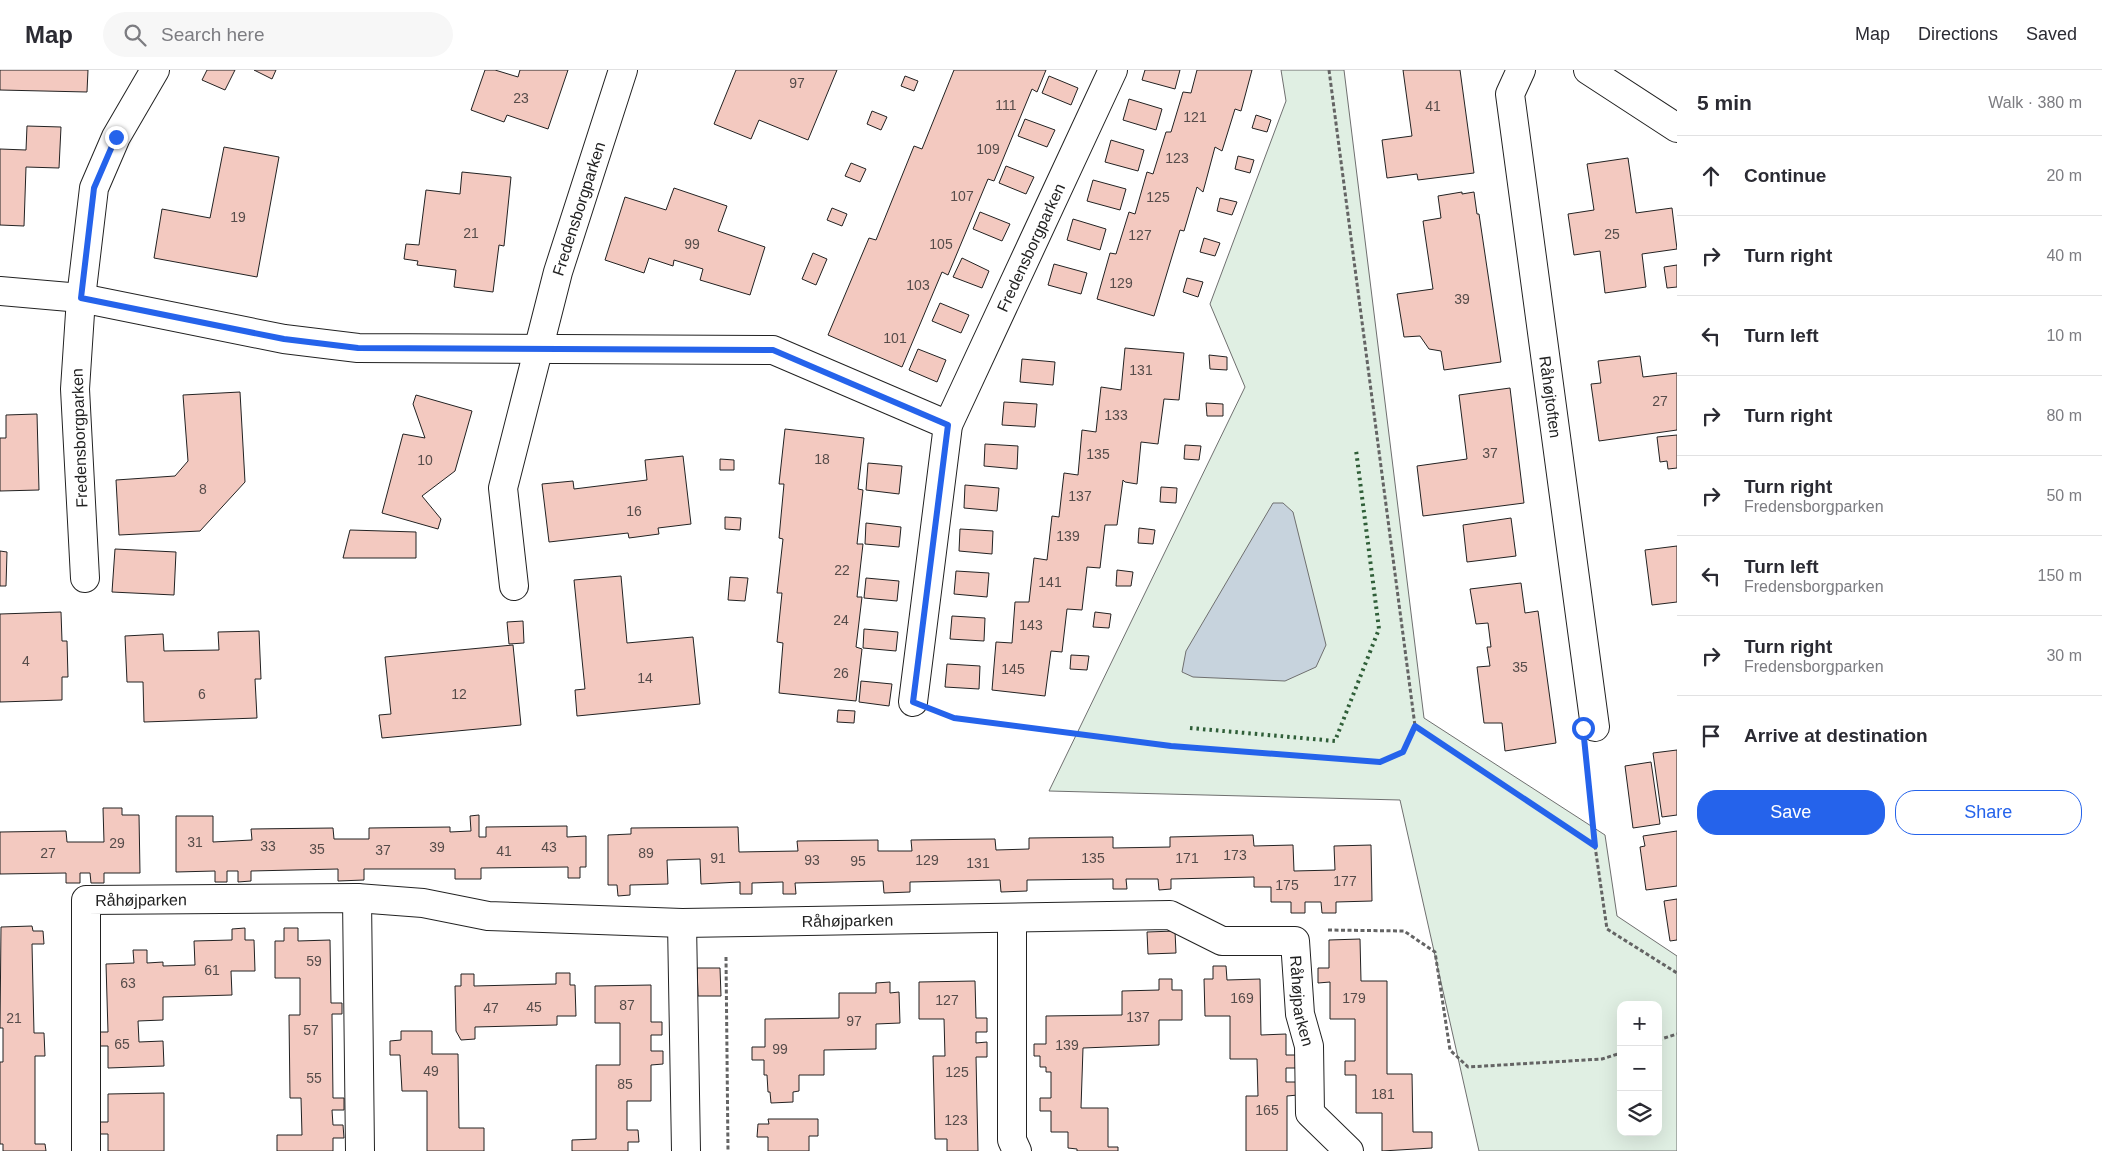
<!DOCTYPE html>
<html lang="en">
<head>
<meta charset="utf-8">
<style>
	:root { --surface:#fff; --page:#f7f7f7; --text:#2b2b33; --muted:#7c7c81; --line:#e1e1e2; --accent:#2563eb }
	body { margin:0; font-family:Arial,sans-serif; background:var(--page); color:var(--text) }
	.controls { position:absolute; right:15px; bottom:15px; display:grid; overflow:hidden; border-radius:10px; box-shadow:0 5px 20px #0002 }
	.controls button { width:45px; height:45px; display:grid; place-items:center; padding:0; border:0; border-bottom:1px solid var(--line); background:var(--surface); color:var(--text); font:25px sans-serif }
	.stop { position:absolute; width:15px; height:15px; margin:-11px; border:4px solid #2563eb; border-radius:50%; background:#fff }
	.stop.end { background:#2563eb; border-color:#fff; box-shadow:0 1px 5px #0008 }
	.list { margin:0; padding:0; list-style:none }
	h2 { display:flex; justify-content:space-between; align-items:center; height:65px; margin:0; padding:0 20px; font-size:21px }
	h2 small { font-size:16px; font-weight:400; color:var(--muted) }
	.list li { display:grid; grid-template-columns:32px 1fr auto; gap:15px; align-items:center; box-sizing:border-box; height:80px; padding:0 20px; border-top:1px solid var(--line) }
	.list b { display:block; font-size:19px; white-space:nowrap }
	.list p { margin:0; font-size:16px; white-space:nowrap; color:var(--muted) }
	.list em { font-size:16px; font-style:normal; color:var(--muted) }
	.actions { display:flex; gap:10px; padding:15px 20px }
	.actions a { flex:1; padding:11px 0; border:1px solid var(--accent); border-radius:20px; text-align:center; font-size:18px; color:var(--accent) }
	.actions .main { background:var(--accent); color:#fff }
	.icon { flex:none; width:28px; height:28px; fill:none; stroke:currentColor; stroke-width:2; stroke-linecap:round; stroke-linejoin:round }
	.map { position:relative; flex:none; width:1677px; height:1081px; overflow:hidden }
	header { display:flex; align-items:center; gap:30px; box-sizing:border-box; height:70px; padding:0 25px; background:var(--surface); border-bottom:1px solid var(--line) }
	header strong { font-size:24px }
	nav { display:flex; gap:28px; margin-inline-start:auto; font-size:18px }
	.search { width:350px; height:45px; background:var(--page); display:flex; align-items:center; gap:12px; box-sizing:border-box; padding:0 18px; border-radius:28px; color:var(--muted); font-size:19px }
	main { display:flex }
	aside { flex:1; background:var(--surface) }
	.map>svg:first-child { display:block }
	.green { fill:#e0efe3; stroke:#6f6f6f; fill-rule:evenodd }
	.water { fill:#c7d3dd; stroke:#6f6f6f }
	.building { fill:#f3c9c0; stroke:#222 }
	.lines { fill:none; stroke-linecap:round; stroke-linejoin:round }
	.minor-casing { stroke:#222; stroke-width:30 }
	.path { stroke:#646464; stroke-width:3; stroke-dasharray:4 2.5; stroke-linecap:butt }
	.minor { stroke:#fff; stroke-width:28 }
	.hedge { stroke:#2f5e38; stroke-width:4; stroke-dasharray:2.5 4; stroke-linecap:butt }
	.route { stroke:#2563eb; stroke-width:6 }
	.labels { text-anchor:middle; stroke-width:4; stroke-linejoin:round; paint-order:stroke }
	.number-label { font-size:14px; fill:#564c4a }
	.street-label { font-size:16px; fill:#222; stroke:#fff }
</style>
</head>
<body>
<header>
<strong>Map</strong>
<div class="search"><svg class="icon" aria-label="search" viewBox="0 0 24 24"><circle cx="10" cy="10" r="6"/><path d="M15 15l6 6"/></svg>Search here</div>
<nav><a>Map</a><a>Directions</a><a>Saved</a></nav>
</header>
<main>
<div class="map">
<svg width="1677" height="1081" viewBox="0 0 1677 1081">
	<rect width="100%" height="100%" fill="#fff"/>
	<path class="green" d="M1281 0H1344L1424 648 1605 765 1617 846 1677 886V1081H1479L1400 730 1049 721 1245 317 1210 234 1286 31ZM1621 935H1658V1062H1621Z"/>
	<polygon class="water" points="1273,433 1283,433 1293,442 1326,575 1316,597 1285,611 1193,607 1182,602 1186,581"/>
	<g class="building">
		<polygon points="0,0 88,0 87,22 0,20"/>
		<polygon points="207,0 235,0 225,20 202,10"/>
		<polygon points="254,0 276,0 272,9"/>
		<polygon points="485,0 495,0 518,7 520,0 568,0 548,59 507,45 504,52 471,40"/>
		<polygon points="736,0 837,0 808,70 759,50 751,69 714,54"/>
		<polygon points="954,0 1046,0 1037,22 1032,19 994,111 988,109 948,205 942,202 902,297 828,265 869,168 876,170 914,76 922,79"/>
		<polygon points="1145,0 1180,0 1175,19 1142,10"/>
		<polygon points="1197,0 1252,0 1241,41 1235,39 1222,81 1215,77 1203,122 1197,117 1184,161 1180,160 1154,246 1097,229 1110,183 1116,184 1129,142 1135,144 1147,102 1153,104 1166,62 1171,62 1183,22 1191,23"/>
		<polygon points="1403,0 1460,0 1474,103 1418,110 1417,104 1387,108 1382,70 1412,66"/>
		<polygon points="905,6 918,11 914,21 901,16"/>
		<polygon points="1049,6 1078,18 1071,35 1042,23"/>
		<polygon points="1129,29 1162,39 1156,60 1123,50"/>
		<polygon points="872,41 887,47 881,60 867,54"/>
		<polygon points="1256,45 1271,50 1267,62 1252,58"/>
		<polygon points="1025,49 1055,60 1047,77 1018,66"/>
		<polygon points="27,56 61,57 59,98 26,97 24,156 0,155 0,79 26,80"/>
		<polygon points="1111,70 1144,80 1138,101 1105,92"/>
		<polygon points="224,77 279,87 257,207 154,188 162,139 210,148"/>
		<polygon points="1238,86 1254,90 1250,103 1235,99"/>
		<polygon points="1628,88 1636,143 1672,138 1677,179 1642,184 1646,217 1605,223 1600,181 1574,185 1568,144 1594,140 1587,94"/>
		<polygon points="851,93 866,99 860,112 845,106"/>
		<polygon points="1006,96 1034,107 1026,124 999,113"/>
		<polygon points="462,102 511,107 504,176 499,175 493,222 454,217 456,200 417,195 418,191 404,189 406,174 419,175 426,120 460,124"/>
		<polygon points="1093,110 1126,119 1120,140 1087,131"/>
		<polygon points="674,118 727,136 718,161 765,177 750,225 700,210 703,199 674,190 673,196 649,188 644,203 605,190 625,127 666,140"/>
		<polygon points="1462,122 1462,124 1474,122 1477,144 1479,144 1501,292 1444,300 1441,281 1429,279 1420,266 1404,267 1397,224 1433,219 1423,151 1441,148 1438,126"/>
		<polygon points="1220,128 1237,132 1232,145 1217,141"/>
		<polygon points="832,138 847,144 842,156 827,150"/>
		<polygon points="980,142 1010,154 1002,171 973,159"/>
		<polygon points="1073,149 1106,159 1100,180 1067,170"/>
		<polygon points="1204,168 1220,173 1215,186 1200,182"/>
		<polygon points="813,183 827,189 816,215 802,209"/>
		<polygon points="962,188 989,201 982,218 953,207"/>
		<polygon points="1054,194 1087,203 1081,224 1048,215"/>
		<polygon points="1677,195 1677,217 1667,218 1664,197"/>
		<polygon points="1187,208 1203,212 1198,227 1183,222"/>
		<polygon points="940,233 969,245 961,263 932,251"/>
		<polygon points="1125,278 1184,283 1179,330 1164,329 1158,374 1141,372 1137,414 1125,412 1123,410 1117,455 1105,455 1100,498 1087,497 1082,540 1067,539 1062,582 1051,581 1045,626 992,620 996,572 1012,573 1015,532 1029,532 1034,488 1047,490 1052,446 1059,447 1064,403 1078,405 1082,360 1096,362 1101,317 1121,320"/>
		<polygon points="918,279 946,290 937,312 909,300"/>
		<polygon points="1209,285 1227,287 1227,300 1210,299"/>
		<polygon points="1640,286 1643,307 1677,303 1677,360 1599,371 1591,314 1601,313 1598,291"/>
		<polygon points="1022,289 1055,292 1053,315 1020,312"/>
		<polygon points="1510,318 1524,433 1423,446 1417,396 1467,389 1459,325"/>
		<polygon points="240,322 245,412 200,461 119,465 116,410 175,406 188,391 183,325"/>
		<polygon points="416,325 472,341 455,401 422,426 441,449 438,459 382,443 403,364 425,368 413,334"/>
		<polygon points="1004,332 1037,334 1035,357 1002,355"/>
		<polygon points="1206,333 1223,334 1223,346 1207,346"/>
		<polygon points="37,344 39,420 0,421 0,368 6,368 6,345"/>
		<polygon points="785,359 864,368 858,419 863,420 857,474 863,474 857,527 862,527 856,577 862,579 856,631 779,623 783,573 777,572 782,523 777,523 783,469 779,468 784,414 779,414"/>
		<polygon points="1677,365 1677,398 1668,399 1667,391 1660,392 1657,367"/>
		<polygon points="985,374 1018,376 1017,399 984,396"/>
		<polygon points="1185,375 1201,376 1199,390 1184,389"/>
		<polygon points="683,386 691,454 658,458 659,464 629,468 628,463 549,472 542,414 573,411 574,419 647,410 645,390"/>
		<polygon points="720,389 734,390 734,400 720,400"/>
		<polygon points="868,393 902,396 899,424 866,420"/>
		<polygon points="965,415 999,418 997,441 964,438"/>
		<polygon points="1161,417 1177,418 1176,433 1160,432"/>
		<polygon points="725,447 741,448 740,460 725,459"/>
		<polygon points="1511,448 1516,486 1467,492 1463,455"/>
		<polygon points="866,453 901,457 899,477 865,474"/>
		<polygon points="1139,458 1155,460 1153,474 1138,473"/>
		<polygon points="960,459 993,461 992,484 959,481"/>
		<polygon points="350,460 416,462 416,488 343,488"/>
		<polygon points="1677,476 1677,532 1652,535 1645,480"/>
		<polygon points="115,479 176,482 174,525 112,522"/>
		<polygon points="0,481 7,482 6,516 0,516"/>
		<polygon points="1117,500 1133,502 1131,516 1116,516"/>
		<polygon points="956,501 989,503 987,527 954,524"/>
		<polygon points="621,506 627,573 693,567 700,634 577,646 575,620 585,619 574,510"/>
		<polygon points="730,507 748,508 745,531 728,530"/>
		<polygon points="866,508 899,511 897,531 864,528"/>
		<polygon points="1521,513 1525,543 1538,541 1556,673 1505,681 1502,653 1484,653 1477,597 1490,596 1487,577 1491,577 1488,553 1476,554 1470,519"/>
		<polygon points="61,542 62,571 67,571 68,607 62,607 62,630 0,632 0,544"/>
		<polygon points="1095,542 1111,544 1109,558 1093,557"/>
		<polygon points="952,546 985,548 984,571 950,569"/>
		<polygon points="523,551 524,573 509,574 507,552"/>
		<polygon points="864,559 898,562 896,581 863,578"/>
		<polygon points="259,561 261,609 255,609 257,648 144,652 143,612 127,612 125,566 163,564 164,581 219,580 218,562"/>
		<polygon points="513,575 521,655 382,668 379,645 391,644 385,587"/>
		<polygon points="1071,585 1089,586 1087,600 1070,599"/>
		<polygon points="947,594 980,596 979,619 945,617"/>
		<polygon points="861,611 892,614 889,636 859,632"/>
		<polygon points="838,640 855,641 854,653 837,652"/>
		<polygon points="1677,680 1677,745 1662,747 1653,683"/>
		<polygon points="1651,692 1660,754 1633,758 1625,696"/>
		<polygon points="103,738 122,738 122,745 139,745 140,803 104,803 104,813 91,813 90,803 80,803 80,813 66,813 66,803 0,804 0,762 66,761 67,772 104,772"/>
		<polygon points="479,745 479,767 486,767 486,757 567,756 567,767 586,766 586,797 580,797 580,808 568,808 568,797 481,798 481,809 455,809 455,799 364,799 364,810 338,811 338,799 251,801 251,811 238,812 238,801 227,801 227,812 215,812 215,801 176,802 176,746 213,746 213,772 252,770 251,759 333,758 334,769 369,769 369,758 450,757 450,762 471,761 470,746"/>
		<polygon points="738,757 739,782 798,781 797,771 878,770 878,781 912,781 911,770 995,769 996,780 1029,779 1029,768 1113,767 1113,778 1170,777 1170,767 1253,765 1254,776 1293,775 1294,801 1335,800 1334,776 1371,775 1372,831 1336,832 1336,843 1322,843 1321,832 1305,832 1305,843 1291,843 1291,832 1271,832 1271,817 1254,817 1254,807 1171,809 1171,819 1159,820 1158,809 1126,809 1127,819 1113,819 1113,809 1027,810 1027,821 1001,822 1000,810 910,812 910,822 884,823 883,811 795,813 796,824 783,824 783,812 752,813 752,824 740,824 740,812 701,814 700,789 667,790 668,814 630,815 630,825 618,826 617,815 608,815 608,765 631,764 631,758"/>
		<polygon points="1677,761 1677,816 1646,820 1640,777 1645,776 1643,766"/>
		<polygon points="1677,829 1677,870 1670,871 1664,831"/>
		<polygon points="32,856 33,861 43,861 44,874 32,874 34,963 44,963 45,986 35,986 35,1074 45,1074 46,1081 3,1081 3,1074 0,1074 0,992 3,992 3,958 0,958 1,857"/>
		<polygon points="245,858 245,870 254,870 255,901 231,901 232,925 163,927 163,950 138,951 139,972 163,971 164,996 108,998 108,976 96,976 95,962 108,962 106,894 134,893 133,880 147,880 147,893 163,892 163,896 195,895 194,871 232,870 232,859"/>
		<polygon points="284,858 298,858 298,871 330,870 331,933 342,933 342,944 332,944 333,1028 344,1028 344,1040 332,1040 333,1055 343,1055 344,1068 333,1068 333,1081 277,1081 277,1065 302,1065 301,1028 290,1028 289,945 300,945 300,908 275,908 275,871 284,871"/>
		<polygon points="1175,861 1176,883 1148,884 1147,862"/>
		<polygon points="1360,869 1361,911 1387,911 1387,1004 1412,1004 1413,1062 1432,1062 1432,1078 1382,1081 1382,1043 1356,1043 1356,1005 1345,1005 1345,991 1355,991 1355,949 1330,949 1330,912 1318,913 1318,898 1329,898 1329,870"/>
		<polygon points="1213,896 1226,896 1227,910 1260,909 1261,965 1286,964 1286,985 1298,985 1297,998 1286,998 1286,1012 1298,1012 1298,1025 1287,1026 1287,1081 1246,1081 1246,1026 1258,1026 1257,989 1230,989 1230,946 1205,946 1204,909 1213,909"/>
		<polygon points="697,898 720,898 721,926 698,926"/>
		<polygon points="556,903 570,903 570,915 575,915 576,946 557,946 557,955 475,957 475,969 461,970 456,961 455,916 461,916 461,904 474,904 474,916 556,914"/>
		<polygon points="1159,909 1172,909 1172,920 1182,920 1182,950 1159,950 1159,975 1083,978 1081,1038 1108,1038 1108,1077 1118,1077 1118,1081 1077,1081 1077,1079 1068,1078 1068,1062 1051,1062 1051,1041 1040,1041 1040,1028 1051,1028 1051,1002 1046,1002 1046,997 1040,997 1040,986 1034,986 1034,974 1046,974 1046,946 1122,945 1122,921 1159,920"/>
		<polygon points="975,911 976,948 987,948 987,962 976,962 976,973 987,972 987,987 976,987 978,1081 947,1081 947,1069 935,1069 933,986 945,986 944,949 919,949 919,912"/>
		<polygon points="890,912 890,923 899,922 900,953 876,954 876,979 824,980 824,1005 799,1005 799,1021 793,1022 793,1032 771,1033 770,1022 768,1022 767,1005 764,1005 764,990 752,990 752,977 765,977 765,949 839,948 839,923 876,923 876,913"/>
		<polygon points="651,915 651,952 662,952 662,965 651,965 651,981 663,981 663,994 651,995 651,1031 627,1031 627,1060 638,1060 639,1072 628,1072 628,1081 572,1081 572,1070 596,1069 596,995 620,995 620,953 595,953 595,916"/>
		<polygon points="401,961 432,961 432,984 458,984 459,1058 484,1058 484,1081 427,1081 427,1021 402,1021 400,985 390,985 390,971 401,970"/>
		<polygon points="164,1023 164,1081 108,1081 108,1064 97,1064 97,1052 108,1052 108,1024"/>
		<polygon points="768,1049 818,1049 818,1066 809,1066 809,1081 768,1081 768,1067 757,1067 758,1054 769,1054"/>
	</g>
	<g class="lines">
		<defs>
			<g id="minor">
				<path id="s1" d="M1521 0 1510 24 1595 657"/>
				<polyline points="1588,0 1677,58"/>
				<polyline points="0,221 81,228 284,269 358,278 773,280 948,355"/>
				<polyline points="85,508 75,319 81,228 94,118 116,67 155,0"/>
				<path id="s2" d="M514 516 503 418 558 202 623 0"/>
				<path id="s3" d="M913 632 948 355 1113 0"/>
				<polyline points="357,828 360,1081"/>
				<polyline points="1012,848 1012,1070 1017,1081"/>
				<polyline points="682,853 686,1081"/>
				<path id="s4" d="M86 1081V830L357 828 423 833 488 846 682 853 1170 845 1222 871H1295L1300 944 1309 976 1310 1043 1349 1081"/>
			</g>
		</defs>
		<use href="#minor" class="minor-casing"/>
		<g class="path">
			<polyline points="1329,0 1415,656 1595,776 1607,859 1677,903"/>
			<polyline points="944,644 954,648 1171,676 1380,692 1403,682 1415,656"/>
			<polyline points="1586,690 1595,776"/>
			<polyline points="1328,860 1404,861 1435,882 1450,980 1468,997 1602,989 1621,983"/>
			<polyline points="726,887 728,1081"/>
			<polyline points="1658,970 1677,964"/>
		</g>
		<use href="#minor" class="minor"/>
		<polyline class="hedge" points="1190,658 1335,671 1379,559 1356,380"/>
	</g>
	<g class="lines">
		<polyline class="route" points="116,67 94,118 81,228 284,269 358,278 773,280 948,355 913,632 954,648 1171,676 1380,692 1403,682 1415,656 1595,776 1583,658"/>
	</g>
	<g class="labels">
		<g class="number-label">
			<text x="797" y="18">97</text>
			<text x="521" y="33">23</text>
			<text x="1006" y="40">111</text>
			<text x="1433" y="41">41</text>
			<text x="1195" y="52">121</text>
			<text x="988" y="84">109</text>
			<text x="1177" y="93">123</text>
			<text x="962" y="131">107</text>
			<text x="1158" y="132">125</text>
			<text x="238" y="152">19</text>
			<text x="471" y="168">21</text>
			<text x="1612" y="169">25</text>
			<text x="1140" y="170">127</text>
			<text x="692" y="179">99</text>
			<text x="941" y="179">105</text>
			<text x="1121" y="218">129</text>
			<text x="918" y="220">103</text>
			<text x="1462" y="234">39</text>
			<text x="895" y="273">101</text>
			<text x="1141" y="305">131</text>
			<text x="1660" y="336">27</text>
			<text x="1116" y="350">133</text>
			<text x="1490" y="388">37</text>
			<text x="1098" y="389">135</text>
			<text x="822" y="394">18</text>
			<text x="425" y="395">10</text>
			<text x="203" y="424">8</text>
			<text x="1080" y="431">137</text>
			<text x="634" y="446">16</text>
			<text x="1068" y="471">139</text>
			<text x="842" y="505">22</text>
			<text x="1050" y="517">141</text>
			<text x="841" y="555">24</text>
			<text x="1031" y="560">143</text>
			<text x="26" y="596">4</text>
			<text x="1520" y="602">35</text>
			<text x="1013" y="604">145</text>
			<text x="841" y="608">26</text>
			<text x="645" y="613">14</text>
			<text x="202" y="629">6</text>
			<text x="459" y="629">12</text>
			<text x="195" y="777">31</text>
			<text x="117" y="778">29</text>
			<text x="268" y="781">33</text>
			<text x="437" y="782">39</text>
			<text x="549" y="782">43</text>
			<text x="317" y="784">35</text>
			<text x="383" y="785">37</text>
			<text x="504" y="786">41</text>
			<text x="48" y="788">27</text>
			<text x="646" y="788">89</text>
			<text x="1235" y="790">173</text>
			<text x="718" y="793">91</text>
			<text x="1093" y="793">135</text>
			<text x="1187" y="793">171</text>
			<text x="812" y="795">93</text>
			<text x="927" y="795">129</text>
			<text x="858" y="796">95</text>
			<text x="978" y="798">131</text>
			<text x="1345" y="816">177</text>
			<text x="1287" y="820">175</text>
			<text x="314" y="896">59</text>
			<text x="212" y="905">61</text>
			<text x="128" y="918">63</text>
			<text x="1242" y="933">169</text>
			<text x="1354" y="933">179</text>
			<text x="947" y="935">127</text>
			<text x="627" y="940">87</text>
			<text x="534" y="942">45</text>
			<text x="491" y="943">47</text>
			<text x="1138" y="952">137</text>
			<text x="14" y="953">21</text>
			<text x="854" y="956">97</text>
			<text x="311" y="965">57</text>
			<text x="122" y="979">65</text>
			<text x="1067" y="980">139</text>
			<text x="780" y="984">99</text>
			<text x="431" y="1006">49</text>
			<text x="957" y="1007">125</text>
			<text x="314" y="1013">55</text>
			<text x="625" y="1019">85</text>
			<text x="1383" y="1029">181</text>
			<text x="1267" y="1045">165</text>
			<text x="956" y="1055">123</text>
		</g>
		<g class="street-label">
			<text dy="6" stroke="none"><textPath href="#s2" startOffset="388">Fredensborgparken</textPath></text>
			<text dy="6" stroke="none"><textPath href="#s3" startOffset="475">Fredensborgparken</textPath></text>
			<text dy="6" stroke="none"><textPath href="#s1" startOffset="332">Råhøjtoften</textPath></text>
			<text transform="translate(79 368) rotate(-92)" y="6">Fredensborgparken</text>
			<text dy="6" stroke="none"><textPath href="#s4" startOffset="306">Råhøjparken</textPath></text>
			<text dy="6" stroke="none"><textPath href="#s4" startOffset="1014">Råhøjparken</textPath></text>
			<text dy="6" stroke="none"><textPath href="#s4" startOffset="1528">Råhøjparken</textPath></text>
		</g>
	</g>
</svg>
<div class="controls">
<button>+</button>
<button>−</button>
<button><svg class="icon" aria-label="layers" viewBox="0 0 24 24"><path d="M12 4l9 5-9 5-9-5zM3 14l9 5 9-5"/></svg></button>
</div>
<div class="stop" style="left:1583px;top:658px"></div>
<div class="stop end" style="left:116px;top:67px"></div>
</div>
<aside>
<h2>5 min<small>Walk · 380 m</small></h2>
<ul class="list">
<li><svg class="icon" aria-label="ahead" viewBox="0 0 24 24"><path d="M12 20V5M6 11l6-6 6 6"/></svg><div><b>Continue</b></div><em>20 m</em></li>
<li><svg class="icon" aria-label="right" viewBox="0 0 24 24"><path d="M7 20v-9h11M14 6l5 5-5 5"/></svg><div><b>Turn right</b></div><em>40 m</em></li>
<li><svg class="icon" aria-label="left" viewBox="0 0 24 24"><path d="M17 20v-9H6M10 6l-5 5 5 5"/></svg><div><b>Turn left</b></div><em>10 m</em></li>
<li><svg class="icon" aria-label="right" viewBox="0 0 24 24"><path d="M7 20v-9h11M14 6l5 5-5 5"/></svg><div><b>Turn right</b></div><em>80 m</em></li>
<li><svg class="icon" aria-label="right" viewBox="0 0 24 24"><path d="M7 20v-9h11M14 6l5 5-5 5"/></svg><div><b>Turn right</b><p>Fredensborgparken</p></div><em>50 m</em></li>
<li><svg class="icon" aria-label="left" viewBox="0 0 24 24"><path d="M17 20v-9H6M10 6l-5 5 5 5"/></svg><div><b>Turn left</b><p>Fredensborgparken</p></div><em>150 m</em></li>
<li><svg class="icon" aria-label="right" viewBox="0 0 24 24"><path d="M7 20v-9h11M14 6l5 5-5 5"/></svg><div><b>Turn right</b><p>Fredensborgparken</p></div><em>30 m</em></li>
<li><svg class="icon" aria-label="arrive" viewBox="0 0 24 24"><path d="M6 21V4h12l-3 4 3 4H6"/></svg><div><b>Arrive at destination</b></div></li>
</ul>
<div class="actions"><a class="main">Save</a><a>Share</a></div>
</aside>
</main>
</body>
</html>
